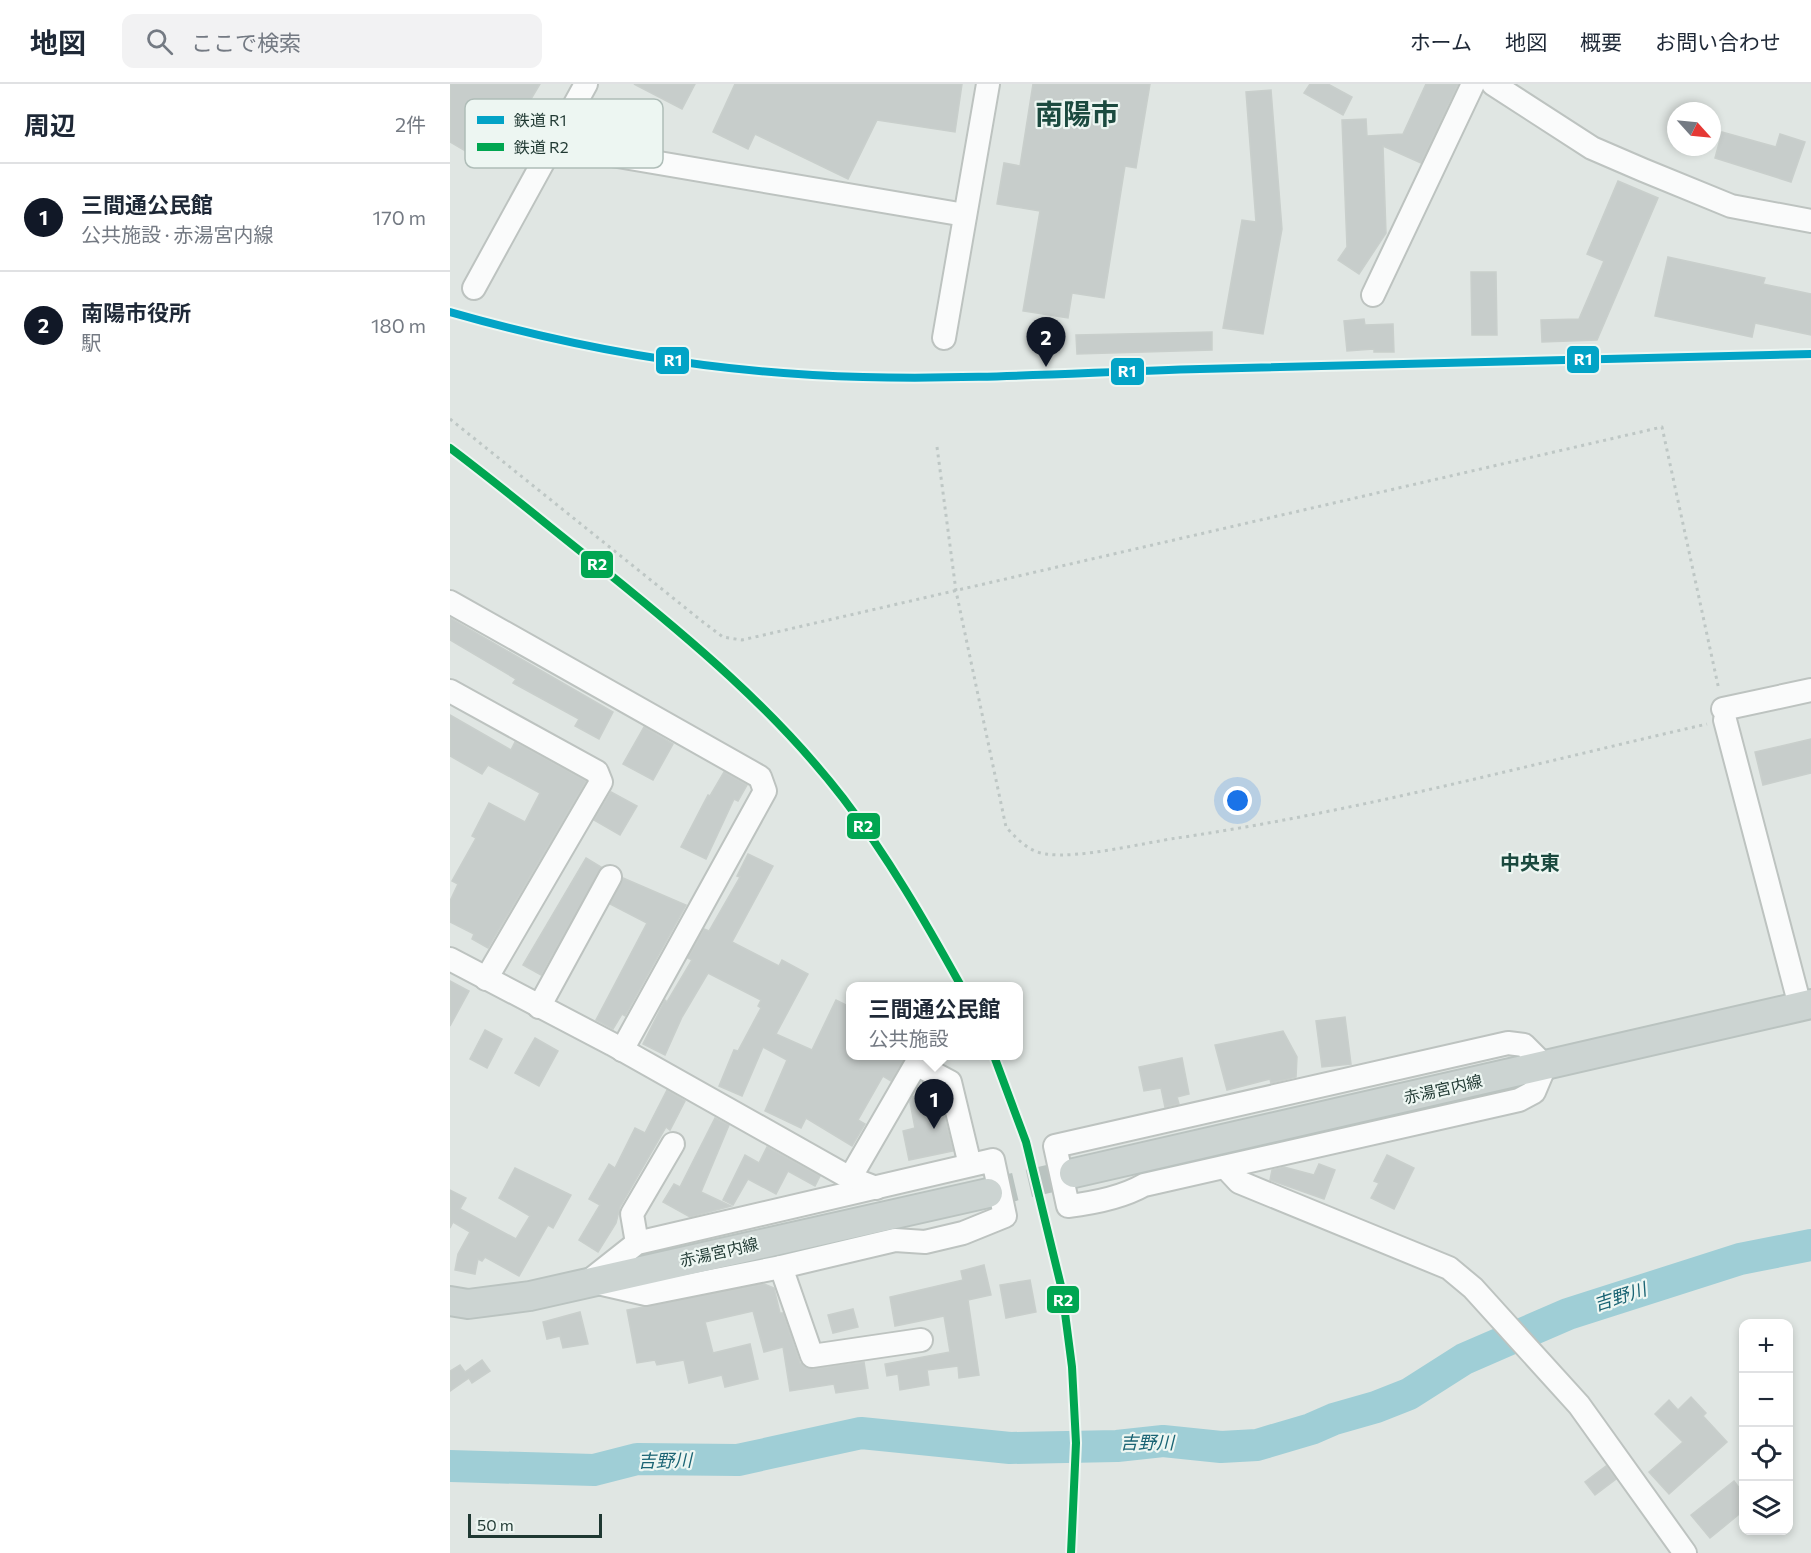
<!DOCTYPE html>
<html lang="ja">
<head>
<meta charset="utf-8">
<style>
	:root { --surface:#fff; --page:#f2f2f3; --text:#1f2937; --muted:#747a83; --line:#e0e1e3; --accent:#111827 }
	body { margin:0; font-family:Commissioner,"Noto Sans JP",sans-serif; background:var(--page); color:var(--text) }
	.controls { position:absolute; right:18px; bottom:18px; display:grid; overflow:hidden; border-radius:12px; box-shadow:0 3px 9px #0003 }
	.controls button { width:54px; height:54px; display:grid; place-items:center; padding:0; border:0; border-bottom:2px solid var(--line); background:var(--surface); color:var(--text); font:30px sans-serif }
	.compass { position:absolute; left:1217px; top:18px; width:54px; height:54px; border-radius:50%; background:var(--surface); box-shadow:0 3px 9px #0003; rotate:117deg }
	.scale { position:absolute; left:18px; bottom:15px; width:134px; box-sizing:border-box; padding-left:6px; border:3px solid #1f3832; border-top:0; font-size:16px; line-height:21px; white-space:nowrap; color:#1f3832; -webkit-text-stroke:4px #edf6f2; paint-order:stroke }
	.you { position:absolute; left:788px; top:717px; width:21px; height:21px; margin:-15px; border:4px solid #fff; border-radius:50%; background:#1a73e8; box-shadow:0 0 0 9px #1a73e833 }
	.badge { display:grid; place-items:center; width:39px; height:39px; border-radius:50%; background:var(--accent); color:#fff; font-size:20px; font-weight:700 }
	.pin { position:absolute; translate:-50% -50px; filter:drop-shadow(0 2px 3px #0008) }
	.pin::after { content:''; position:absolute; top:32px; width:21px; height:18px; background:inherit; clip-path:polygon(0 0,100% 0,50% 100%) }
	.popup { position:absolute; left:396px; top:898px; width:177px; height:78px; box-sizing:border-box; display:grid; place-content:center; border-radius:12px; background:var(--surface); filter:drop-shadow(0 2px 4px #0005); font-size:20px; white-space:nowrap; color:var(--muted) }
	.popup b { font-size:22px; color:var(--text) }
	.popup::after { content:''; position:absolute; left:50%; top:100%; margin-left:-12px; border:12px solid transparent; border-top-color:var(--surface) }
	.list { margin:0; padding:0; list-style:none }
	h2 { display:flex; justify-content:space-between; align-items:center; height:78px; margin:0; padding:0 24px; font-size:26px }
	h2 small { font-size:20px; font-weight:400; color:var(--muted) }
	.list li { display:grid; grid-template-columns:39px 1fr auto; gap:18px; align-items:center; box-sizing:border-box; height:108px; padding:0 24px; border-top:2px solid var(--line) }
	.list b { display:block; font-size:22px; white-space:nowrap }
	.list p { margin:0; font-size:20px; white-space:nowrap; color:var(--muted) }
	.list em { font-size:20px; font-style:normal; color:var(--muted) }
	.icon { flex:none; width:33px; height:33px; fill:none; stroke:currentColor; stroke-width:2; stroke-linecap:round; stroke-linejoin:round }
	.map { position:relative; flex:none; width:1361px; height:1469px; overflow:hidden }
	header { display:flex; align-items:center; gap:36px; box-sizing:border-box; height:84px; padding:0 30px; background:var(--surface); border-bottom:2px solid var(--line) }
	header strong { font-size:28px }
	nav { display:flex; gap:33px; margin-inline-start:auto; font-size:21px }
	.search { width:420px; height:54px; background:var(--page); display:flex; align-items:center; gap:15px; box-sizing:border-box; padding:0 21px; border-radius:12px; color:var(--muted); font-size:22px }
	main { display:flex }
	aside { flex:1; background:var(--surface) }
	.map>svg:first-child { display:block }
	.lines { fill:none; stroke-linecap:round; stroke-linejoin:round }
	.river { stroke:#9fced6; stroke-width:32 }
	.building { fill:#c7cdcb; stroke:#c9cfcc; stroke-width:1.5 }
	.major-tunnel { stroke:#b9c3c0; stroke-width:28; stroke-dasharray:28 14; stroke-linecap:butt }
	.minor-casing { stroke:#bdc3c0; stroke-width:26 }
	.major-casing { stroke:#bac3c0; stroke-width:32 }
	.path { stroke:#bec7c5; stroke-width:3; stroke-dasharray:3 4.5; stroke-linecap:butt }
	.minor { stroke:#fafbfb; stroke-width:22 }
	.major { stroke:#ccd4d2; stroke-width:28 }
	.rail-1-casing { stroke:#edf6f2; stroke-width:12 }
	.rail-2-casing { stroke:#edf6f2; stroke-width:12 }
	.rail-1 { stroke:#02a3c6; stroke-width:8 }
	.rail-2 { stroke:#00a651; stroke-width:8 }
	.labels { text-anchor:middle; stroke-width:4.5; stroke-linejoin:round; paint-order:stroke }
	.street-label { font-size:16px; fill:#1f3832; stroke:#edf6f2 }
	.water-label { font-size:18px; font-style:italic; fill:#1a6474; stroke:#edf6f2 }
	.quarter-label { font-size:20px; font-weight:bold; fill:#1b4a3f; stroke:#edf6f2 }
	.town-label { font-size:28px; font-weight:bold; fill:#1b4a3f; stroke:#edf6f2 }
	.key { fill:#edf6f2; stroke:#afbdb8; stroke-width:1.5 }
	.key-label { font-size:16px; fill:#1f3832 }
	.line-badge { stroke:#edf6f2; stroke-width:2 }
	.badge-label { font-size:16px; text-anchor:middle; font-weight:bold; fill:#fff }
</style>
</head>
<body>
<header>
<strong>地図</strong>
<div class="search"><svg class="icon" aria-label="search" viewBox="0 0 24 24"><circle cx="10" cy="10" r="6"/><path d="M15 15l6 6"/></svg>ここで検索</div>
<nav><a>ホーム</a><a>地図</a><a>概要</a><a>お問い合わせ</a></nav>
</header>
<main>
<aside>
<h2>周辺<small>2件</small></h2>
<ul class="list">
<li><span class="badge">1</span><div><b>三間通公民館</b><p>公共施設 · 赤湯宮内線</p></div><em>170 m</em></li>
<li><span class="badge">2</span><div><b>南陽市役所</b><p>駅</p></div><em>180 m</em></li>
</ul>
</aside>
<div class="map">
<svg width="1361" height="1469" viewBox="0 0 1361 1469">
	<rect width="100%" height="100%" fill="#e0e6e3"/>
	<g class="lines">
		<polyline class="river" points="0,1382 144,1386 187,1375 288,1376 411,1349 560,1364 667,1362 713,1357 771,1363 807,1361 861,1345 884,1335 926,1323 959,1310 1014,1275 1118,1230 1290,1175 1361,1161"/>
	</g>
	<g class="building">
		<polygon points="0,0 90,0 41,82 0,58"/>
		<polygon points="184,0 245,0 232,25"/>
		<polygon points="285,0 512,0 505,48 427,36 398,95 305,50 298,65 263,48"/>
		<polygon points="583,0 700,0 686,84 675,82 654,214 622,209 618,234 573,227 590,127 547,120 554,79 570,82"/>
		<polygon points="860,0 878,0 902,13 893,31 854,9"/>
		<polygon points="976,0 1008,0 971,79 933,62 936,149 909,190 888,176 897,163 892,36 916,35 917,52 953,50"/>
		<polygon points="821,6 832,145 813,250 773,244 792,136 806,138 796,8"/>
		<polygon points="1272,48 1326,63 1330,50 1355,58 1341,98 1265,74"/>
		<polygon points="1168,97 1208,114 1147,256 1092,258 1091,236 1129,235 1154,177 1137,170"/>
		<polygon points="1218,173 1315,194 1313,200 1361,210 1361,251 1305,239 1302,253 1205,232"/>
		<polygon points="1021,188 1046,188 1047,251 1022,251"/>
		<polygon points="914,235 915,241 943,240 944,268 924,268 924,265 897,267 894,237"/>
		<polygon points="762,248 762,266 627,270 626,251"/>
		<polygon points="0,534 163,628 149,655 125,642 129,635 63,599 66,595 0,556"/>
		<polygon points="0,631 61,666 65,658 136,697 38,864 22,855 24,850 0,838 0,817 8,800 2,797 26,754 22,752 39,719 75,738 90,709 38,681 32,690 0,672"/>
		<polygon points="194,643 223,660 203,696 173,680"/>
		<polygon points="1361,655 1361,689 1313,701 1305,668"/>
		<polygon points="274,688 297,701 288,717 284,715 256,775 231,763 258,711 260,712"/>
		<polygon points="161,708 187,722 170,751 144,736"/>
		<polygon points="298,770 323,782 282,858 329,882 332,876 358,890 326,950 362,966 386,916 400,923 400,972 456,972 441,997 433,992 408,1036 415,1040 402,1062 356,1034 351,1044 315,1027 337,976 313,963 292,1012 269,1002 284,966 288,967 311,924 308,922 311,916 258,889 232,933 215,971 193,960 215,916 217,918 242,876 238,874 254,845 259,847 290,793 287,792"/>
		<polygon points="136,774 151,783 91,891 73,881"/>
		<polygon points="173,794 236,821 175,932 172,930 163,945 146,936 197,839 160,820"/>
		<polygon points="0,897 19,907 0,942"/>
		<polygon points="895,933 901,980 872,983 866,937"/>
		<polygon points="35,946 52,955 37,984 20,975"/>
		<polygon points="833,947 847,973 846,993 821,999 820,995 777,1006 765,961"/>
		<polygon points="85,954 108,967 89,1002 65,989"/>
		<polygon points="732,974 739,1010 727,1013 729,1020 715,1023 711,1004 694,1007 689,983"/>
		<polygon points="217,1006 235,1017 220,1046 216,1043 170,1123 166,1139 148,1168 129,1156 150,1121 139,1115 159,1080 165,1084 185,1044 195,1049"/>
		<polygon points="488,1008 503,1067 459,1076 453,1047 465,1044 460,1018 462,1013"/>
		<polygon points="265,1034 279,1041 251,1108 281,1122 240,1133 213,1118 224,1100 230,1103"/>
		<polygon points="317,1063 370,1092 365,1102 338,1087 326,1110 298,1095 283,1121 273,1116 295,1071 309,1079"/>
		<polygon points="937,1071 964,1084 944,1125 921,1114 929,1099 924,1097"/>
		<polygon points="869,1080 885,1086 874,1115 820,1096 822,1086 834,1083 864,1091"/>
		<polygon points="65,1084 121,1111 103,1144 98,1141 69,1192 35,1173 32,1177 28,1175 25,1190 5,1186 8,1170 20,1148 3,1138 0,1144 0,1106 16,1114 10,1125 66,1155 80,1132 49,1114"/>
		<polygon points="534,1181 541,1211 518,1216 529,1291 509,1294 508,1282 477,1286 479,1301 450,1306 448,1290 437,1292 435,1280 500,1268 494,1232 445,1242 440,1213 513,1196 511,1187"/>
		<polygon points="580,1196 586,1228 556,1234 550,1201"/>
		<polygon points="314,1200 324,1204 330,1229 333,1229 350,1279 363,1285 414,1278 418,1304 386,1309 384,1300 340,1307 333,1263 314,1268 303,1227 255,1238 263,1269 300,1260 308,1295 275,1303 272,1291 239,1299 234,1276 207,1281 205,1276 187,1279 177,1226"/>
		<polygon points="403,1225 408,1243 383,1249 378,1231"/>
		<polygon points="130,1228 138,1260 113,1264 110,1252 97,1255 93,1238"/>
		<polygon points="32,1276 40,1287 22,1299 19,1294 0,1307 0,1287 10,1281 15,1288"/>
		<polygon points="1241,1313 1256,1329 1253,1332 1277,1358 1219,1410 1199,1388 1233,1358 1205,1330 1219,1316 1228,1326"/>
		<polygon points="1156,1382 1166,1395 1145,1411 1135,1398"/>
		<polygon points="1284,1397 1293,1409 1293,1427 1260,1454 1241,1431"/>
	</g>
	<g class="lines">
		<polyline class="major-tunnel" points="538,1109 624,1089"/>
		<defs>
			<g id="minor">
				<polyline points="1043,0 1142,64 1193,86 1281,122 1361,137"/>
				<polyline points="103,61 515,131"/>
				<polyline points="24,204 136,0"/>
				<polyline points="923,211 1023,0"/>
				<polyline points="494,254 538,0"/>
				<polyline points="0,518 310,693 315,707 172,966"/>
				<polyline points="0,607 147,688 151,698 36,895"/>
				<polyline points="1273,625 1361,606"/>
				<polyline points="1275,636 1350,922"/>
				<polyline points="0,875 162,960 400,1094 426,1104"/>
				<polyline points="89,923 160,793"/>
				<path d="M1058 959 1074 961 1095 982 1084 1008 1069 1016 694 1101C671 1114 644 1119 618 1122L605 1062Z"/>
				<polygon points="543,1076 555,1132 513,1149 475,1158 445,1156 331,1183 196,1210 139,1197 187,1159"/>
				<polyline points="775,1083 789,1098 999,1184 1023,1204 1129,1321 1235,1469"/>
				<polyline points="400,1094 466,980 500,998 520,1081"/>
				<polyline points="187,1159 182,1130 223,1060"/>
				<polyline points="331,1183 362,1272 471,1256"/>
			</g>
			<g id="major">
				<polyline points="624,1089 1361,920"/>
				<polyline points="0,1217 18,1220 80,1212 538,1109"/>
			</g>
		</defs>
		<use href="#minor" class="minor-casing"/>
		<use href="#major" class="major-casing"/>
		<g class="path">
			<polyline points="0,335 253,538 273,553 292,556 1212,343 1269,606"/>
			<path d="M487 363 506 507 556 743C567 755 579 768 596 770 629 775 693 759 727 754 906 728 1082 680 1257 640"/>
		</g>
		<use href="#minor" class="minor"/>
		<use href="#major" class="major"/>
		<defs>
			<path id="rail-1" d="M0 228C133 266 275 290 413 293 526 296 637 288 750 285 953 279 1157 275 1361 270"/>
			<g id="rail-2">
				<path d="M0 364C52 403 102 445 153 485 240 555 325 626 393 714 438 773 475 837 511 902"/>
				<polyline points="544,972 576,1058 612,1206 622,1283 626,1359 621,1469"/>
			</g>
		</defs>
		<use href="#rail-1" class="rail-1-casing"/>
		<use href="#rail-2" class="rail-2-casing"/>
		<use href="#rail-1" class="rail-1"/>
		<use href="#rail-2" class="rail-2"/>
	</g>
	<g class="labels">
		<g class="street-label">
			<text transform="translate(993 1005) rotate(-13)" y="6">赤湯宮内線</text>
			<text transform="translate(269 1168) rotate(-13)" y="6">赤湯宮内線</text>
		</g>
		<g class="water-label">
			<text transform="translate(1170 1213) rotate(-18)" y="6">吉野川</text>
			<text x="697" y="1365">吉野川</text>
			<text transform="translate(215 1377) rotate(-1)" y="6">吉野川</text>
		</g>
		<g class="quarter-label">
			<text x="1080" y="786">中央東</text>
		</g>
		<g class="town-label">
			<text x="627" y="40">南陽市</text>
		</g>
	</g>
	<rect x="15" y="15" width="198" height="69" rx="9" class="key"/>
	<rect x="27" y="32" width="27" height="8" fill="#02a3c6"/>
	<rect x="27" y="59" width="27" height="8" fill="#00a651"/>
	<g class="key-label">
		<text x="64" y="42">鉄道 R1</text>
		<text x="64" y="69">鉄道 R2</text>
	</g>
	<g class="line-badge">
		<rect x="1116" y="261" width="34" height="29" rx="6" fill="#02a3c6"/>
		<rect x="205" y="262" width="35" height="29" rx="6" fill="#02a3c6"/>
		<rect x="660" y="273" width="35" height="29" rx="6" fill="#02a3c6"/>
		<rect x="130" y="466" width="34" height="29" rx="6" fill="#00a651"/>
		<rect x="396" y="728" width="35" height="28" rx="6" fill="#00a651"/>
		<rect x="596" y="1201" width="34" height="29" rx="6" fill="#00a651"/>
	</g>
	<g class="badge-label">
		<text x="1133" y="281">R1</text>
		<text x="223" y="282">R1</text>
		<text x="677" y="293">R1</text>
		<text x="147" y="486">R2</text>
		<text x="413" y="748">R2</text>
		<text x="613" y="1222">R2</text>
	</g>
</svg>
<div class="controls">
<button>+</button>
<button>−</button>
<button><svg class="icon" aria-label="locate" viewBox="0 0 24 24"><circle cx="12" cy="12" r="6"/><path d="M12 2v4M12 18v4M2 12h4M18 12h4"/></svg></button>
<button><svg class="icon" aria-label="layers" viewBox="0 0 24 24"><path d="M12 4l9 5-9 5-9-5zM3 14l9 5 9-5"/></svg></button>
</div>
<svg class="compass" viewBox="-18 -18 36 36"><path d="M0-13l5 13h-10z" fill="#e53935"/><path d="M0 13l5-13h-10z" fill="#747a83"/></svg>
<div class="scale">50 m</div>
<div class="you"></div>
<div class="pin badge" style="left:484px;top:1045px">1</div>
<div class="popup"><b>三間通公民館</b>公共施設</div>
<div class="pin badge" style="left:596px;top:283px">2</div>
</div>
</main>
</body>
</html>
